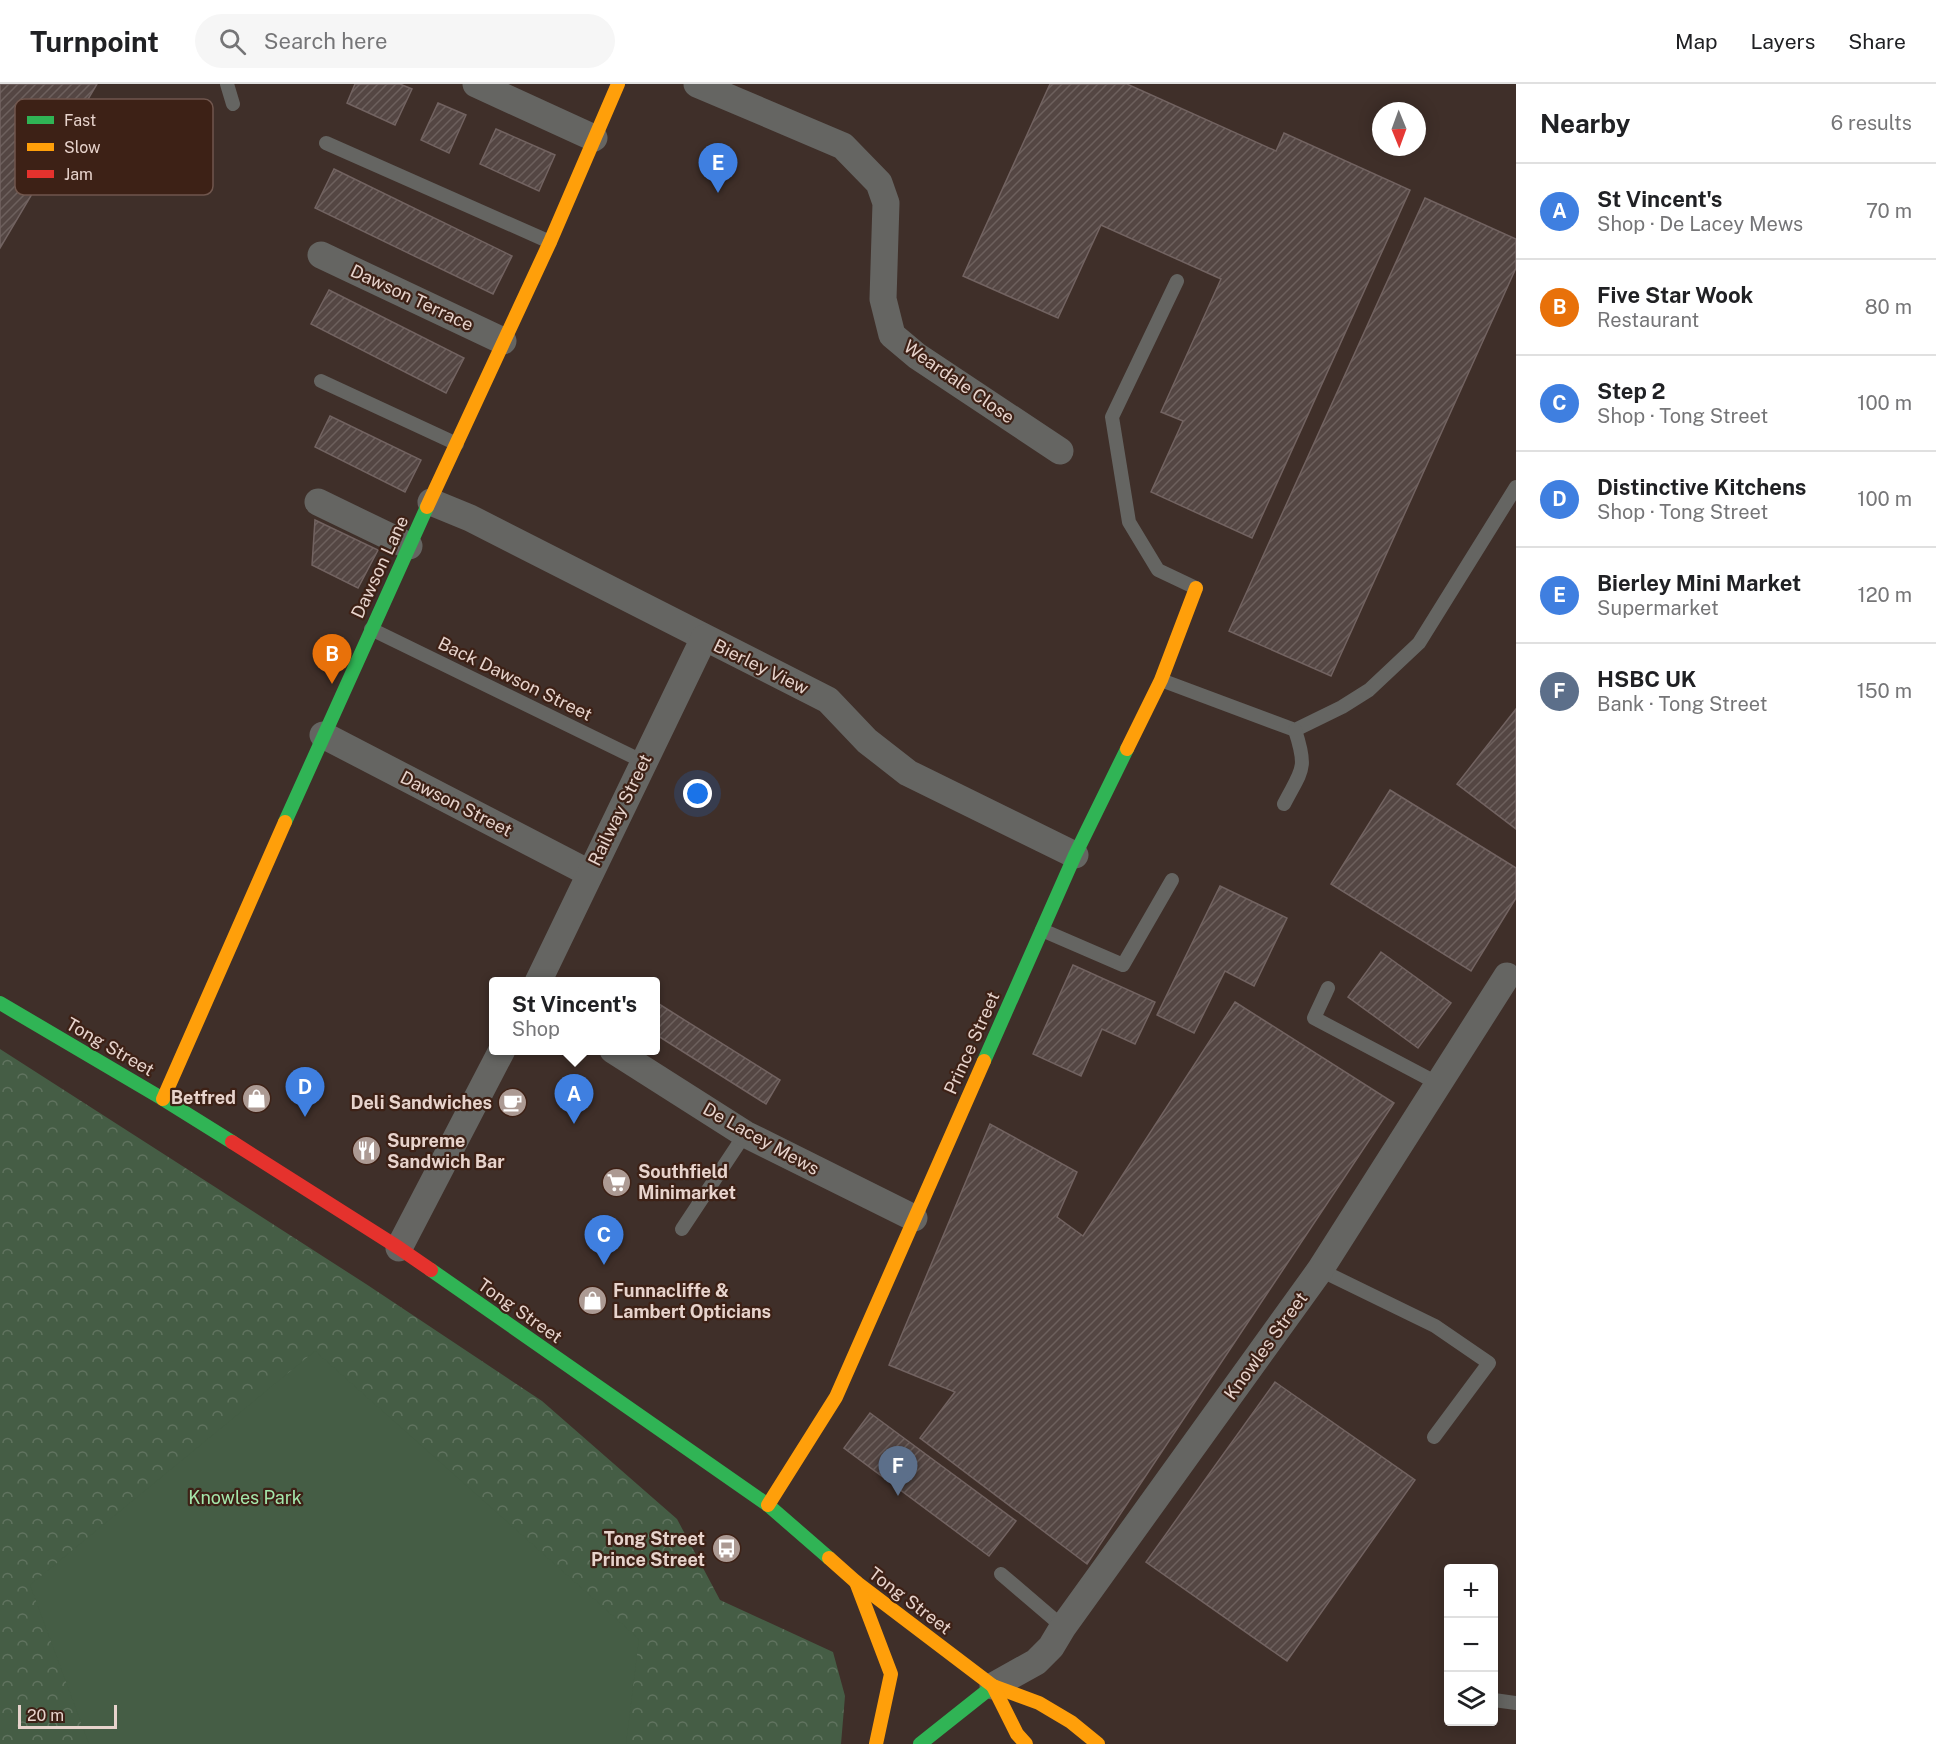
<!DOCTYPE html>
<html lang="en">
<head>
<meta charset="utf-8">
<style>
	:root { --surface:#fff; --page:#f6f6f6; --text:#202124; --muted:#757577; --line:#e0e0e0; --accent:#5f5756 }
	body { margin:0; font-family:"Public Sans",sans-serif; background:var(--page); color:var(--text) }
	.controls { position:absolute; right:18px; bottom:18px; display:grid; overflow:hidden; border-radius:6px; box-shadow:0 3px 15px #0003 }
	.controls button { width:54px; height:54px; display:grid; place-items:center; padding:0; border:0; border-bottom:2px solid var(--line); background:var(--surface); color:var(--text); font:30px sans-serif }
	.compass { position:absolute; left:1372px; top:18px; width:54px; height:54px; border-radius:50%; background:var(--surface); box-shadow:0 3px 15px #0003; rotate:179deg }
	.scale { position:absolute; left:18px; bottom:15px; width:99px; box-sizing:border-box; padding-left:6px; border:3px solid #e7d3cc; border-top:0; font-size:16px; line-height:21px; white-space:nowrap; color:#e7d3cc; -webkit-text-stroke:4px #3d2116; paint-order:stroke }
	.you { position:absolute; left:698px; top:710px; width:21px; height:21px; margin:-15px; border:4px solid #fff; border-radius:50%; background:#1a73e8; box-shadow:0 0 0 9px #1a73e833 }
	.badge { display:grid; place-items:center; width:39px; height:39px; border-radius:50%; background:var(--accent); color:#fff; font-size:20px; font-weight:700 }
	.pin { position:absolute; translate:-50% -50px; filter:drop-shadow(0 2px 3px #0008) }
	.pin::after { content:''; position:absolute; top:32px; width:21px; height:18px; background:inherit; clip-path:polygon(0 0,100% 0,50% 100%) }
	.popup { position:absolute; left:489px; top:893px; width:171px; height:78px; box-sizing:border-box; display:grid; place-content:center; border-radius:6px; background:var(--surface); filter:drop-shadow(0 2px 4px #0005); font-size:20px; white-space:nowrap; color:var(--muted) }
	.popup b { font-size:22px; color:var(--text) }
	.popup::after { content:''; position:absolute; left:50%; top:100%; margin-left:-12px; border:12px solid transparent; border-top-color:var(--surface) }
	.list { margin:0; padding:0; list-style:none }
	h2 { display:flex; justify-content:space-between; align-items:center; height:78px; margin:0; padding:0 24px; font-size:26px }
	h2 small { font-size:20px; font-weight:400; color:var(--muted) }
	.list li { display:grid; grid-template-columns:39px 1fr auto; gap:18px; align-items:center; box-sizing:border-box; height:96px; padding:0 24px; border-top:2px solid var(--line) }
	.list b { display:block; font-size:22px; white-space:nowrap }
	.list p { margin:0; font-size:20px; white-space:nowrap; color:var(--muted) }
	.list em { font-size:20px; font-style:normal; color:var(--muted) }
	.icon { flex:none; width:33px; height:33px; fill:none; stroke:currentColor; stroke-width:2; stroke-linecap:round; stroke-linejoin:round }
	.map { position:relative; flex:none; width:1516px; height:1660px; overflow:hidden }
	header { display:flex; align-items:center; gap:36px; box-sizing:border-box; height:84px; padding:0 30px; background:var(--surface); border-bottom:2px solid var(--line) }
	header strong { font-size:28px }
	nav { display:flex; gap:33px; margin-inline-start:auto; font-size:21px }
	.search { width:420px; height:54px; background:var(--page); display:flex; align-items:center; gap:15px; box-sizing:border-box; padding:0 21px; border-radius:33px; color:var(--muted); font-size:22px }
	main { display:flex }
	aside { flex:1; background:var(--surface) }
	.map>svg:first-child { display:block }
	.park { fill:url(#park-crowns) }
	.garden { fill:#455d45 }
	.building { fill:url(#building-hatch); stroke:#726361; stroke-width:1.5 }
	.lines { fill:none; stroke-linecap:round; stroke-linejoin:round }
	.lane { stroke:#656562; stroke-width:14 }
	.street { stroke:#656562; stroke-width:27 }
	.fast { stroke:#30b455; stroke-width:14 }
	.slow { stroke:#ff9f0a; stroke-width:14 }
	.jam { stroke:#e5322d; stroke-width:14 }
	.labels { text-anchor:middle; stroke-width:4.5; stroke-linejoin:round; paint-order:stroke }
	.street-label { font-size:18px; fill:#e7d3cc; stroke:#3d2116 }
	.poi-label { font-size:18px; font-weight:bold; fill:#e7d3cc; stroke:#3d2116; text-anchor:end }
	.park-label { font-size:18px; fill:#a4e7ab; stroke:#3d2116 }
	.key { fill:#3d2116; stroke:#70564d; stroke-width:1.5 }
	.key-label { font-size:16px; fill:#e7d3cc }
</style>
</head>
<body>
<header>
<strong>Turnpoint</strong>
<div class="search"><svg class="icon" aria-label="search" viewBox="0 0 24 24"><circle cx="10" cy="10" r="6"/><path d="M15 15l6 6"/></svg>Search here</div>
<nav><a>Map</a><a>Layers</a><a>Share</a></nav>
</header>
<main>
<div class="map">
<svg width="1516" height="1660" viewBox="0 0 1516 1660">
	<defs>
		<pattern id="park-crowns" width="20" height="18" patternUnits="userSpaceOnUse" patternTransform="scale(1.5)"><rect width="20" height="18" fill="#455d45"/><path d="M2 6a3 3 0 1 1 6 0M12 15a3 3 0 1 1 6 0" fill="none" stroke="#60735f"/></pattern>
		<pattern id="building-hatch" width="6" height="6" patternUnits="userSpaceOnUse" patternTransform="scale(1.5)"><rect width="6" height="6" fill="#544643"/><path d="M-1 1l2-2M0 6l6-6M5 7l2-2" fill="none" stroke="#6d605d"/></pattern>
	</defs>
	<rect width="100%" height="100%" fill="#3f2f29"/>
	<polygon class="park" points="0,965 366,1200 542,1317 677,1435 720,1516 833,1568 845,1612 841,1660 0,1660"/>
	<polygon class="garden" points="315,1267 639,1555 626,1660 89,1660 30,1501"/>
	<g class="building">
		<polygon points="0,0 97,0 0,164"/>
		<polygon points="355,0 400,0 412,5 395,41 347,19"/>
		<polygon points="1050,0 1127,0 1276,67 1284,49 1410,106 1252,454 1151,408 1183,337 1161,328 1221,195 1101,141 1058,234 963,192"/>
		<polygon points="438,19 466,31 449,69 421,56"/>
		<polygon points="496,45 555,71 539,107 480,80"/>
		<polygon points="334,85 512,172 493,210 315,124"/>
		<polygon points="1425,114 1516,155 1516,184 1331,592 1229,547"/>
		<polygon points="329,206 464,274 446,309 311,240"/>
		<polygon points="330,332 421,376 405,408 315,363"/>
		<polygon points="315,436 378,466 358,504 312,481"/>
		<polygon points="1516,625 1516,745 1457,700"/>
		<polygon points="1390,706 1516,784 1516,814 1471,887 1331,800"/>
		<polygon points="1220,802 1287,834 1254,902 1225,887 1194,949 1157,931"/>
		<polygon points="1381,868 1451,919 1418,964 1348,913"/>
		<polygon points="1073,881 1155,918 1135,960 1102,945 1081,992 1033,970"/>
		<polygon points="1235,918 1394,1019 1087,1480 920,1354 955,1308 889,1281 990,1040 1077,1088 1057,1133 1083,1152"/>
		<polygon points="659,920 780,996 766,1020 655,950 655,926"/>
		<polygon points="1275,1298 1415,1396 1287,1577 1146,1478"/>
		<polygon points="870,1329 1016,1437 989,1472 844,1364"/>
	</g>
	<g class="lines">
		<g class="lane">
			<polyline points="227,0 233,20"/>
			<polyline points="326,59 550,158"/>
			<polyline points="1177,197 1112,333 1129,438 1158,486 1196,504"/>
			<polyline points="321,297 457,360"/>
			<polyline points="371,545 644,678"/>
			<polyline points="1161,596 1295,646 1342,623 1369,606 1419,559 1516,403"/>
			<path d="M1284 720C1302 685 1308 686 1295 646"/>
			<polyline points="1042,846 1123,881 1172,796"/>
			<polyline points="1328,904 1314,934 1437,999"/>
			<polyline points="682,1145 745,1050"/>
			<polyline points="1320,1186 1435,1242 1489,1279 1434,1353"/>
			<polyline points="1001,1490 1063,1543"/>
			<polyline points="1494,1616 1516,1619"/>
		</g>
		<g class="street">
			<polyline points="476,0 594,54"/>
			<polyline points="697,0 843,62 879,99 886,119 883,215 892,251 917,272 1060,367"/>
			<polyline points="321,171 503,257"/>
			<polyline points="318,418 409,462"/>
			<polyline points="431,418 470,434 828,616 867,657 908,689 1075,771"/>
			<polyline points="323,651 589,789"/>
			<polyline points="538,898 704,554"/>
			<polyline points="613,966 745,1050 914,1134"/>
			<polyline points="399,1164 502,966"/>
			<polyline points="993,1602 1036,1578 1051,1563 1063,1543 1320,1186 1507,892"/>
		</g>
		<g class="fast">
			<polyline points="285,738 427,423"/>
			<polyline points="0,919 163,1015 232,1058"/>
			<polyline points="984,977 1075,771 1127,665"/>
			<polyline points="431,1186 768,1421 829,1474"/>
			<polyline points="920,1660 993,1602"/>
		</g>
		<g class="slow">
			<polyline points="427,423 550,158 618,0"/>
			<polyline points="1127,665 1161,596 1196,504"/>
			<polyline points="163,1015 285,738"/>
			<polyline points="768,1421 836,1313 984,977"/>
			<polyline points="829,1474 856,1498 993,1602 1039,1619 1071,1638 1098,1660"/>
			<polyline points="856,1498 891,1590 876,1660"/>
			<polyline points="993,1602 1017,1650 1026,1660"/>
		</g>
		<polyline class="jam" points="232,1058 399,1164 431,1186"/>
	</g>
	<defs>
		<symbol id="shop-disc" viewBox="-11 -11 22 22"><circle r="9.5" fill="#ac9a93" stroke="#3d2116"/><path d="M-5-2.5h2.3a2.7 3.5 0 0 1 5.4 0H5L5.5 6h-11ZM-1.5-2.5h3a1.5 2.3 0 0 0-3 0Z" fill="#fff"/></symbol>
		<symbol id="cafe-disc" viewBox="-11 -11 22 22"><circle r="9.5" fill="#ac9a93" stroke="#3d2116"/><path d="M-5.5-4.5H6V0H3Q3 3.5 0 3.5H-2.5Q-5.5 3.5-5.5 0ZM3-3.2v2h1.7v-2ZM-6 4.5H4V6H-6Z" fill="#fff"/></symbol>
		<symbol id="restaurant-disc" viewBox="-11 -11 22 22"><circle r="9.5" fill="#ac9a93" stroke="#3d2116"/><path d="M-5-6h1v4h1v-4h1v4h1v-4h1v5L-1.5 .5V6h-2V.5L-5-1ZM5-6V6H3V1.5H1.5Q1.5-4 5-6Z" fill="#fff"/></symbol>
		<symbol id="supermarket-disc" viewBox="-11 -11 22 22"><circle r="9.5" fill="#ac9a93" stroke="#3d2116"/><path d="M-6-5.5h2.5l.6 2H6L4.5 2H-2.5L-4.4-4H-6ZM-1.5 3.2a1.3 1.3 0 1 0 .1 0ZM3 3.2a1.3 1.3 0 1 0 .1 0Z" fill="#fff"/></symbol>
		<symbol id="bus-disc" viewBox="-11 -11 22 22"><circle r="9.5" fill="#ac9a93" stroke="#3d2116"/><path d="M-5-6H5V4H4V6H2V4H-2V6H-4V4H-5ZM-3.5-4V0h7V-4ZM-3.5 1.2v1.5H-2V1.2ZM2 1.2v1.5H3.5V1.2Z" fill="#fff"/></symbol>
	</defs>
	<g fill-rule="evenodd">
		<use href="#shop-disc" x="240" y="998" width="33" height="33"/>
		<use href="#cafe-disc" x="496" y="1002" width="33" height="33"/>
		<use href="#restaurant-disc" x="350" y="1050" width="33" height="33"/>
		<use href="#supermarket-disc" x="600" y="1082" width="33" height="33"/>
		<use href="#shop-disc" x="576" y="1200" width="33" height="33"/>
		<use href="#bus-disc" x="710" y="1448" width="33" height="33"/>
	</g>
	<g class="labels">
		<g class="street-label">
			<text transform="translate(412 214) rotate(25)" y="6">Dawson Terrace</text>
			<text transform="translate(959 298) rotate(35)" y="6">Weardale Close</text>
			<text transform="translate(380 483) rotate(-65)" y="6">Dawson Lane</text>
			<text transform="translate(761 583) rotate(26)" y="6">Bierley View</text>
			<text transform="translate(515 595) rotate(26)" y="6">Back Dawson Street</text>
			<text transform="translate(456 720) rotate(27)" y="6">Dawson Street</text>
			<text transform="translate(620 726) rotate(-64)" y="6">Railway Street</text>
			<text transform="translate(972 959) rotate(-66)" y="6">Prince Street</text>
			<text transform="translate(110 963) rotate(30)" y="6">Tong Street</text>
			<text transform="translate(761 1055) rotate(29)" y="6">De Lacey Mews</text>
			<text transform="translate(520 1227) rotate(35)" y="6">Tong Street</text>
			<text transform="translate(1266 1262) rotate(-54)" y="6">Knowles Street</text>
			<text transform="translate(910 1517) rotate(37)" y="6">Tong Street</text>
		</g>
		<g class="poi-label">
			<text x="236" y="1020">Betfred</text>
			<text x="492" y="1025">Deli Sandwiches</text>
			<text x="387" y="1063" text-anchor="start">Supreme<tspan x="387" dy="21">Sandwich Bar</tspan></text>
			<text x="638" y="1094" text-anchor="start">Southfield<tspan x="638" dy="21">Minimarket</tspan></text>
			<text x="613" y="1213" text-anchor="start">Funnacliffe &amp;<tspan x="613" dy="21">Lambert Opticians</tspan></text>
			<text x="705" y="1461">Tong Street<tspan x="705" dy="21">Prince Street</tspan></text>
		</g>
		<g class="park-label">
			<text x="245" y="1420">Knowles Park</text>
		</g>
	</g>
	<rect x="15" y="15" width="198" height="96" rx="9" class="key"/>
	<rect x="27" y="32" width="27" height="8" fill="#30b455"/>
	<rect x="27" y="59" width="27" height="8" fill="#ff9f0a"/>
	<rect x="27" y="86" width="27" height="8" fill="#e5322d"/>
	<g class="key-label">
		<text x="64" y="42">Fast</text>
		<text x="64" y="69">Slow</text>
		<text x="64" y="96">Jam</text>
	</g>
</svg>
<div class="controls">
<button>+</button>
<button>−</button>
<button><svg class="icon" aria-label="layers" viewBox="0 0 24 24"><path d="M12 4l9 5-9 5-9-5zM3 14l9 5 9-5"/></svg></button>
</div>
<svg class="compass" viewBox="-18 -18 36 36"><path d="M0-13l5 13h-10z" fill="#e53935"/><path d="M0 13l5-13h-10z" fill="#757577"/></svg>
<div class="scale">20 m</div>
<div class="you"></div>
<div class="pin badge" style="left:574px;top:1040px;background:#3f7fe0">A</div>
<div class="popup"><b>St Vincent's</b>Shop</div>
<div class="pin badge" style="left:332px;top:600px;background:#e8710a">B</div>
<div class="pin badge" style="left:604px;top:1181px;background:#3f7fe0">C</div>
<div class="pin badge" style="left:305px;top:1033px;background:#3f7fe0">D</div>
<div class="pin badge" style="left:718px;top:109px;background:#3f7fe0">E</div>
<div class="pin badge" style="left:898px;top:1412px;background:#5c6f8a">F</div>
</div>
<aside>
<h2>Nearby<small>6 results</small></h2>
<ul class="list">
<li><span class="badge" style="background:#3f7fe0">A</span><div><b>St Vincent's</b><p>Shop · De Lacey Mews</p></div><em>70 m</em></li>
<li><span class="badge" style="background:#e8710a">B</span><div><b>Five Star Wook</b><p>Restaurant</p></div><em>80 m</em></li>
<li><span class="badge" style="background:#3f7fe0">C</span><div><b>Step 2</b><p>Shop · Tong Street</p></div><em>100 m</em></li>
<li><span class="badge" style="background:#3f7fe0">D</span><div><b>Distinctive Kitchens</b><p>Shop · Tong Street</p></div><em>100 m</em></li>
<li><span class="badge" style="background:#3f7fe0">E</span><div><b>Bierley Mini Market</b><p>Supermarket</p></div><em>120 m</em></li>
<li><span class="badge" style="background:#5c6f8a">F</span><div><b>HSBC UK</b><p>Bank · Tong Street</p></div><em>150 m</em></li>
</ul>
</aside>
</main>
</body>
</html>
